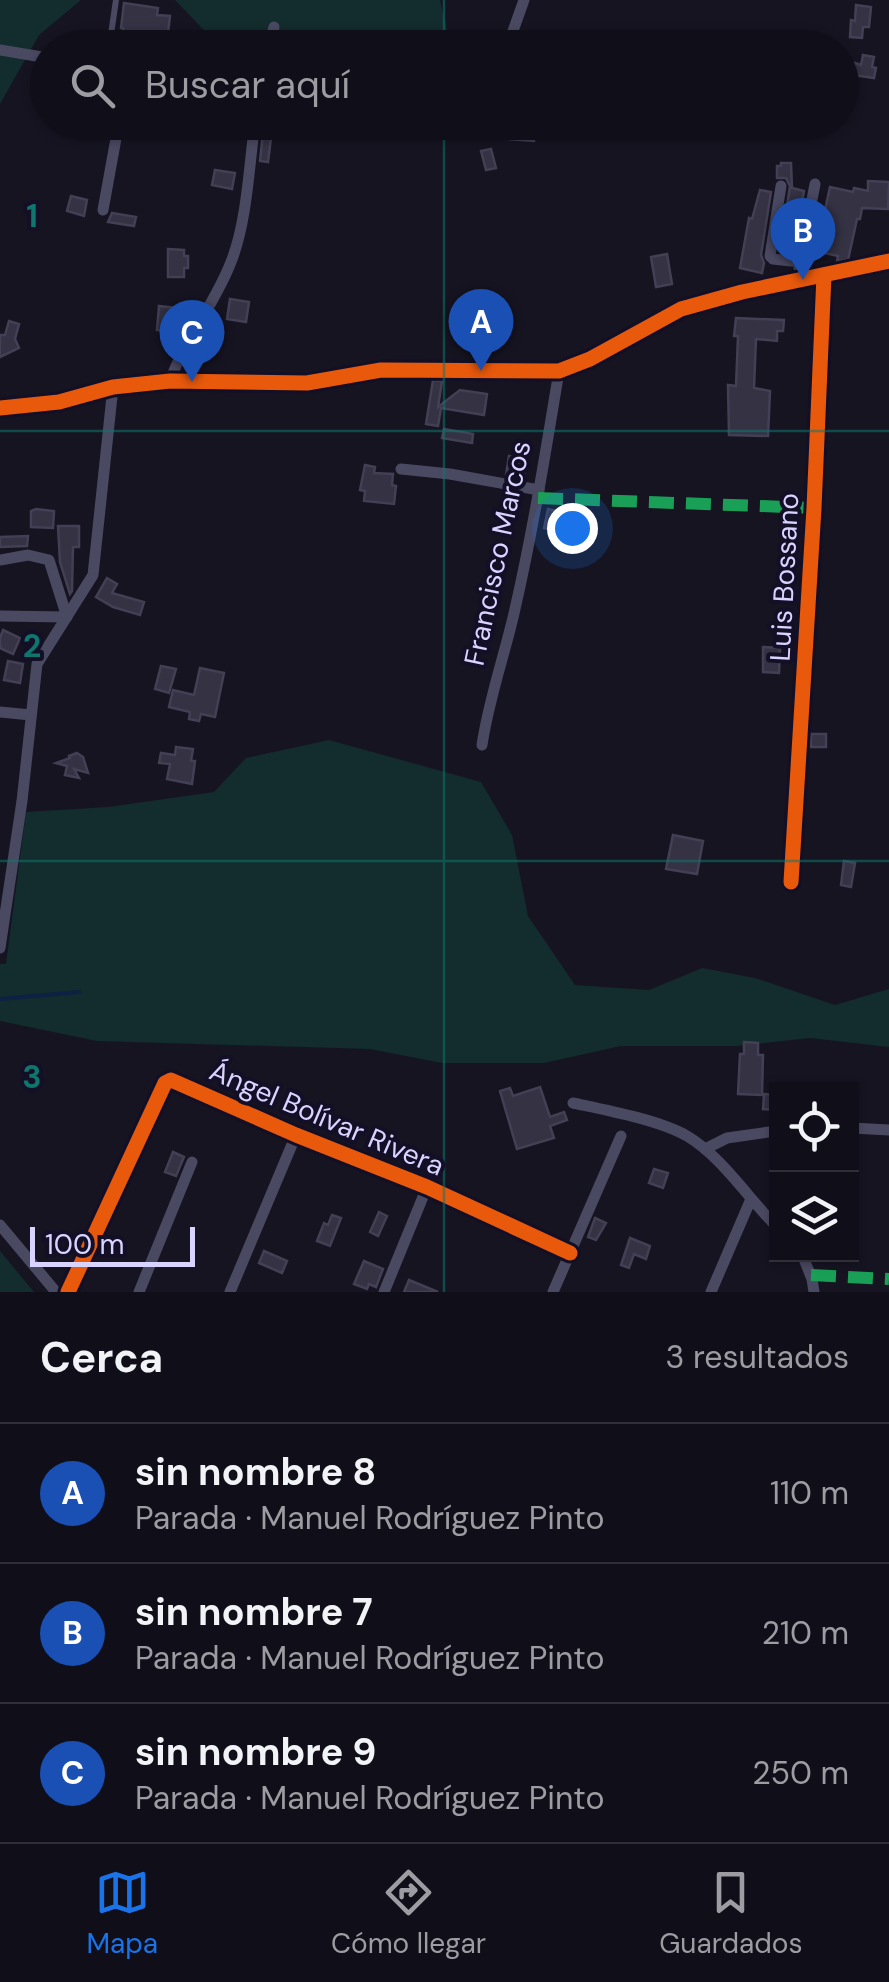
<!DOCTYPE html>
<html lang="es">
<head>
<meta charset="utf-8">
<style>
	:root { --surface:#100f19; --page:#191822; --text:#f1f3f6; --muted:#9c9ca2; --line:#302f38; --accent:#1a73e8 }
	body { margin:0; font-family:"DM Sans",sans-serif; background:var(--page); color:var(--text) }
	.controls { position:absolute; right:30px; bottom:30px; display:grid; overflow:hidden; border-radius:0px; box-shadow:0 2px 8px #0004 }
	.controls button { width:90px; height:90px; display:grid; place-items:center; padding:0; border:0; border-bottom:2px solid var(--line); background:var(--surface); color:var(--text); font:50px sans-serif }
	.scale { position:absolute; left:30px; bottom:25px; width:165px; box-sizing:border-box; padding-left:10px; border:5px solid #d9d4ff; border-top:0; font-size:28px; line-height:35px; white-space:nowrap; color:#d9d4ff; -webkit-text-stroke:8px #130f26; paint-order:stroke }
	.you { position:absolute; left:572px; top:528px; width:35px; height:35px; margin:-25px; border:8px solid #fff; border-radius:50%; background:#1a73e8; box-shadow:0 0 0 15px #1a73e833 }
	.badge { display:grid; place-items:center; width:65px; height:65px; border-radius:50%; background:var(--accent); color:#fff; font-size:32px; font-weight:700 }
	.pin { position:absolute; translate:-50% -82px; filter:drop-shadow(0 2px 5px #0008) }
	.pin::after { content:''; position:absolute; top:52px; width:35px; height:30px; background:inherit; clip-path:polygon(0 0,100% 0,50% 100%) }
	.list { margin:0; padding:0; list-style:none }
	h2 { display:flex; justify-content:space-between; align-items:center; height:130px; margin:0; padding:0 40px; font-size:42px }
	h2 small { font-size:32px; font-weight:400; color:var(--muted) }
	.list li { display:grid; grid-template-columns:65px 1fr auto; gap:30px; align-items:center; box-sizing:border-box; height:140px; padding:0 40px; border-top:2px solid var(--line) }
	.list b { display:block; font-size:38px; white-space:nowrap }
	.list p { margin:0; font-size:32px; white-space:nowrap; color:var(--muted) }
	.list em { font-size:32px; font-style:normal; color:var(--muted) }
	.icon { flex:none; width:55px; height:55px; fill:none; stroke:currentColor; stroke-width:2; stroke-linecap:round; stroke-linejoin:round }
	.map { position:relative; flex:none; width:889px; height:1292px; overflow:hidden }
	.search { position:absolute; background:var(--surface); box-shadow:0 2px 8px #0004; left:30px; right:30px; top:30px; height:110px; display:flex; align-items:center; gap:25px; box-sizing:border-box; padding:0 35px; border-radius:55px; color:var(--muted); font-size:38px }
	.sheet { height:550px; background:var(--surface) }
	nav { display:flex; justify-content:space-around; align-items:center; box-sizing:border-box; height:140px; border-top:2px solid var(--line); background:var(--surface); font-size:28px; color:var(--muted) }
	nav a { display:grid; justify-items:center; gap:5px }
	nav .on { color:var(--accent) }
	.map>svg:first-child { display:block }
	.green { fill:#132c2d }
	.lines { fill:none; stroke-linecap:round; stroke-linejoin:round }
	.stream { stroke:#0d2144; stroke-width:4 }
	.building { fill:#343243; stroke:#433f54; stroke-width:2.5 }
	.service { stroke:#4a4962; stroke-width:6 }
	.minor { stroke:#4a4962; stroke-width:11 }
	.quiet { stroke:#1a9f57; stroke-width:12; stroke-dasharray:25 12; stroke-linecap:butt }
	.cycleway-casing { stroke:#130f26; stroke-width:21 }
	.cycleway { stroke:#e8590c; stroke-width:15 }
	.grid { fill:none; stroke:#0f766e; stroke-width:2.5; stroke-opacity:0.55 }
	.labels { text-anchor:middle; stroke-width:8; stroke-linejoin:round; paint-order:stroke }
	.street-label { font-size:28px; fill:#d9d4ff; stroke:#130f26 }
	.grid-label { font-size:32px; text-anchor:middle; font-weight:bold; fill:#0f766e; stroke:#130f26; stroke-width:8; stroke-linejoin:round; paint-order:stroke }
</style>
</head>
<body>
<div class="map">
<svg width="889" height="1292" viewBox="0 0 889 1292">
	<rect width="100%" height="100%" fill="#161421"/>
	<g class="green">
		<polygon points="0,0 81,0 39,35 0,104"/>
		<polygon points="175,0 440,0 451,47 220,47"/>
		<polygon points="329,740 481,782 512,835 528,916 575,985 649,990 702,968 755,978 835,1005 889,989 889,1047 810,1038 737,1046 621,1046 544,1063 442,1063 370,1049 97,1041 0,1021 0,964 6,964 26,812 108,807 214,792 246,758"/>
		<polygon points="0,1251 34,1292 0,1292"/>
	</g>
	<g class="lines">
		<polyline class="stream" points="0,999 79,992"/>
	</g>
	<g class="building">
		<polygon points="124,3 158,8 157,15 170,16 168,33 164,32 162,48 146,48 148,34 123,31 123,28 121,28"/>
		<polygon points="856,5 871,7 869,27 863,27 862,38 850,37 851,20 855,21"/>
		<polygon points="863,55 874,57 872,67 876,68 874,78 853,75 855,63 861,65"/>
		<polygon points="264,122 273,122 268,162 260,161"/>
		<polygon points="511,122 536,122 534,141 509,139"/>
		<polygon points="491,149 496,168 486,170 481,151"/>
		<polygon points="781,163 791,163 792,188 804,191 793,249 781,247 790,186 786,178 777,178 777,166 781,166"/>
		<polygon points="215,170 235,173 232,189 212,185"/>
		<polygon points="868,181 889,182 888,209 862,208 860,219 857,219 848,260 837,261 838,256 816,251 830,187 853,192 854,188 868,191"/>
		<polygon points="760,190 771,192 761,255 764,263 762,273 740,268 749,218 752,219"/>
		<polygon points="71,196 87,200 84,216 67,211"/>
		<polygon points="112,213 136,217 134,226 108,222"/>
		<polygon points="168,249 184,250 184,256 188,256 188,268 184,268 184,277 168,277"/>
		<polygon points="667,254 672,284 656,287 651,257"/>
		<polygon points="230,299 249,302 246,322 227,319"/>
		<polygon points="159,306 178,308 173,331 157,330"/>
		<polygon points="736,318 784,320 783,331 777,331 777,341 756,339 754,388 770,391 768,436 729,435 728,385 736,386 738,336 734,336"/>
		<polygon points="9,321 19,324 15,339 19,348 0,357 0,335 5,335"/>
		<polygon points="433,380 442,381 438,407 460,390 487,394 484,415 441,408 438,426 426,424"/>
		<polygon points="444,429 473,434 472,443 442,438"/>
		<polygon points="509,456 526,460 524,478 506,475"/>
		<polygon points="365,465 375,467 374,473 393,474 392,485 396,486 394,504 364,501 365,491 360,490"/>
		<polygon points="36,509 54,511 53,528 31,527 31,511"/>
		<polygon points="548,509 564,513 560,532 544,528"/>
		<polygon points="58,526 79,526 79,547 73,547 72,591 70,594 60,562"/>
		<polygon points="28,536 27,546 0,547 0,537"/>
		<polygon points="107,578 117,584 112,593 144,602 140,615 113,607 96,597"/>
		<polygon points="3,630 20,638 13,654 0,648 0,638"/>
		<polygon points="763,647 780,648 779,673 763,672"/>
		<polygon points="8,661 23,664 20,683 4,680"/>
		<polygon points="161,666 176,669 169,693 155,689"/>
		<polygon points="200,668 224,673 215,717 201,714 199,721 189,719 190,712 169,707 173,690 194,695"/>
		<rect x="811" y="734" width="15" height="13"/>
		<polygon points="176,747 193,749 191,761 195,761 192,784 167,779 170,764 159,763 161,753 175,755"/>
		<polygon points="77,753 83,757 88,773 74,769 79,778 65,775 67,766 56,763 70,758 69,756"/>
		<polygon points="673,835 703,841 697,874 666,869"/>
		<polygon points="844,861 855,863 851,887 841,885"/>
		<polygon points="744,1042 758,1043 758,1055 763,1055 762,1095 738,1094 740,1054 744,1054"/>
		<polygon points="540,1087 550,1117 564,1112 567,1120 550,1126 554,1138 517,1149 500,1091 510,1088 513,1096"/>
		<polygon points="764,1094 776,1095 776,1110 763,1109"/>
		<polygon points="173,1152 184,1157 176,1176 165,1172"/>
		<polygon points="654,1169 668,1173 663,1188 649,1183"/>
		<polygon points="379,1212 387,1216 378,1236 370,1232"/>
		<polygon points="332,1215 341,1218 330,1246 317,1241 324,1223 328,1225"/>
		<polygon points="595,1218 606,1223 596,1240 588,1237"/>
		<polygon points="630,1238 650,1246 646,1259 634,1254 629,1268 621,1265"/>
		<polygon points="264,1251 287,1261 282,1273 259,1263"/>
		<polygon points="364,1261 383,1269 376,1287 369,1284 367,1289 354,1284"/>
		<polygon points="409,1280 438,1292 404,1292"/>
	</g>
	<g class="lines">
		<polyline class="service" points="109,48 116,0"/>
		<g class="minor">
			<polyline points="269,48 274,27"/>
			<polyline points="507,48 524,0"/>
			<polyline points="0,50 48,58"/>
			<polyline points="412,122 442,127 459,122"/>
			<polyline points="781,186 770,256 773,259 800,262"/>
			<polyline points="103,210 119,122"/>
			<polyline points="799,268 815,184"/>
			<path d="M170 381C185 339 215 304 231 262 247 222 249 166 255 122"/>
			<polyline points="0,408 59,402 113,387 170,381 307,383 381,370 559,371 590,359 681,309 742,292 889,261"/>
			<polyline points="401,469 450,474 539,490"/>
			<polyline points="0,560 28,555 49,560 67,617 0,616"/>
			<polyline points="0,712 31,715"/>
			<path d="M482 745C489 698 505 654 515 609 533 530 546 450 559 371"/>
			<polyline points="791,882 814,508 824,275"/>
			<polyline points="0,948 22,801 37,664 93,575 113,387"/>
			<path d="M573 1103C606 1110 659 1120 687 1136 720 1155 749 1199 776 1226"/>
			<polyline points="852,1128 889,1130"/>
			<polyline points="705,1149 727,1138 776,1131"/>
			<polyline points="0,1225 56,1292"/>
			<polyline points="802,1254 812,1279 814,1292"/>
			<polyline points="68,1292 165,1083 171,1080 296,1135 427,1187 570,1253"/>
			<polyline points="139,1292 192,1162"/>
			<polyline points="230,1292 296,1135"/>
			<polyline points="384,1292 427,1187"/>
			<polyline points="553,1292 621,1136"/>
			<polyline points="711,1292 751,1199"/>
		</g>
		<g class="quiet">
			<polyline points="538,498 814,508"/>
			<polyline points="811,1275 889,1279"/>
		</g>
		<defs>
			<g id="cycleway">
				<polyline points="0,408 59,402 113,387 170,381 307,383 381,370 559,371 590,359 681,309 742,292 889,261"/>
				<polyline points="791,882 814,508 824,275"/>
				<polyline points="68,1292 165,1083 171,1080 296,1135 427,1187 570,1253"/>
			</g>
		</defs>
		<use href="#cycleway" class="cycleway-casing"/>
		<use href="#cycleway" class="cycleway"/>
	</g>
	<path class="grid" d="M444 0V48M444 122V1292M0 431H889M0 861H889"/>
	<g class="labels">
		<g class="street-label">
			<text transform="translate(497 553) rotate(-78)" y="10">Francisco Marcos</text>
			<text transform="translate(784 577) rotate(-87)" y="10">Luis Bossano</text>
			<text transform="translate(327 1118) rotate(23)" y="10">Ángel Bolívar Rivera</text>
		</g>
	</g>
	<g class="grid-label">
		<text x="32" y="227">1</text>
		<text x="32" y="657">2</text>
		<text x="32" y="1088">3</text>
	</g>
</svg>
<div class="controls">
<button><svg class="icon" aria-label="locate" viewBox="0 0 24 24"><circle cx="12" cy="12" r="6"/><path d="M12 2v4M12 18v4M2 12h4M18 12h4"/></svg></button>
<button><svg class="icon" aria-label="layers" viewBox="0 0 24 24"><path d="M12 4l9 5-9 5-9-5zM3 14l9 5 9-5"/></svg></button>
</div>
<div class="scale">100 m</div>
<div class="you"></div>
<div class="pin badge" style="left:481px;top:371px;background:#1a4fb4">A</div>
<div class="pin badge" style="left:803px;top:280px;background:#1a4fb4">B</div>
<div class="pin badge" style="left:192px;top:382px;background:#1a4fb4">C</div>
<div class="search"><svg class="icon" aria-label="search" viewBox="0 0 24 24"><circle cx="10" cy="10" r="6"/><path d="M15 15l6 6"/></svg>Buscar aquí</div>
</div>
<section class="sheet">
<h2>Cerca<small>3 resultados</small></h2>
<ul class="list">
<li><span class="badge" style="background:#1a4fb4">A</span><div><b>sin nombre 8</b><p>Parada · Manuel Rodríguez Pinto</p></div><em>110 m</em></li>
<li><span class="badge" style="background:#1a4fb4">B</span><div><b>sin nombre 7</b><p>Parada · Manuel Rodríguez Pinto</p></div><em>210 m</em></li>
<li><span class="badge" style="background:#1a4fb4">C</span><div><b>sin nombre 9</b><p>Parada · Manuel Rodríguez Pinto</p></div><em>250 m</em></li>
</ul>
</section>
<nav>
<a class="on"><svg class="icon" aria-label="map" viewBox="0 0 24 24"><path d="M3 6l6-2 6 2 6-2v14l-6 2-6-2-6 2zM9 4v14M15 6v14"/></svg>Mapa</a>
<a><svg class="icon" aria-label="directions" viewBox="0 0 24 24"><path d="M12 3l9 9-9 9-9-9zM9 14v-3h6M13 9l2 2-2 2"/></svg>Cómo llegar</a>
<a><svg class="icon" aria-label="saved" viewBox="0 0 24 24"><path d="M7 4h10v16l-5-4-5 4z"/></svg>Guardados</a>
</nav>
</body>
</html>
